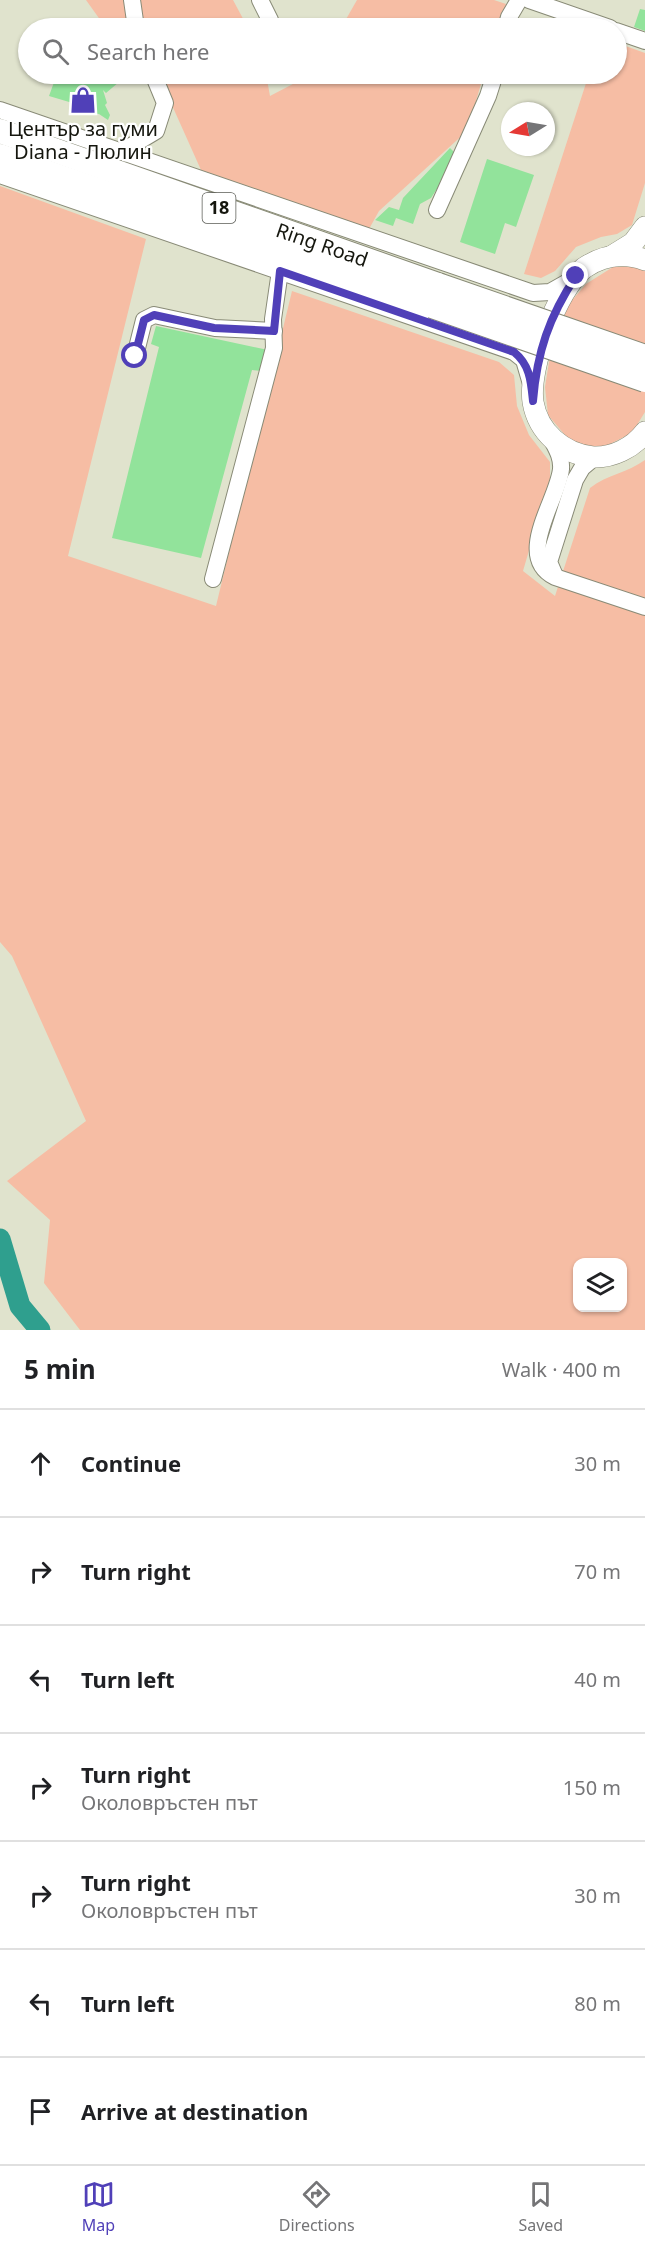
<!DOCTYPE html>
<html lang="en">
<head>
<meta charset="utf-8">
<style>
	:root { --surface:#fff; --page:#f6f6f6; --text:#202124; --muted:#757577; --line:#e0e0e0; --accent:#5040b8 }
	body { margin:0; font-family:"Noto Sans",sans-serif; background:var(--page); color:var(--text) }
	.controls { position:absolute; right:18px; bottom:18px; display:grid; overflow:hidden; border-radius:12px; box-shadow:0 2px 4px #0004 }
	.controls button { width:54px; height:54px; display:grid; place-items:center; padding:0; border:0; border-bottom:2px solid var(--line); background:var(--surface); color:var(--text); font:30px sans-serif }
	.compass { position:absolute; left:501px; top:102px; width:54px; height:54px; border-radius:50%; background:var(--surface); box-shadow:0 2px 4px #0004; rotate:259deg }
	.stop { position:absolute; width:18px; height:18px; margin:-14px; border:4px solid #5040b8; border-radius:50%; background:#fff }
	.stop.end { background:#5040b8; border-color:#fff; box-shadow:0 2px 6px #0008 }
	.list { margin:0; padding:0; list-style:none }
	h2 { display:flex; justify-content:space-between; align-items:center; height:78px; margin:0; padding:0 24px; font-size:26px }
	h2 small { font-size:20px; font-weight:400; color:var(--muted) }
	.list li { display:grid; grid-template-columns:39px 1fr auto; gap:18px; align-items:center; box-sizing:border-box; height:108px; padding:0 24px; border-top:2px solid var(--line) }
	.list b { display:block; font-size:22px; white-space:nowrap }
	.list p { margin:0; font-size:20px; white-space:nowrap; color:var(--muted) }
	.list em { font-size:20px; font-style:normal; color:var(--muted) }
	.icon { flex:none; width:33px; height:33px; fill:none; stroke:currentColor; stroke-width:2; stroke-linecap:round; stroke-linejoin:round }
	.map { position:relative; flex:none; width:645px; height:1330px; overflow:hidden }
	.search { position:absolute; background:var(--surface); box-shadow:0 2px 4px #0004; left:18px; right:18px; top:18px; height:66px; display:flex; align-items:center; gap:15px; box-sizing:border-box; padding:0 21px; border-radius:33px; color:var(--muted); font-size:22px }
	.sheet { height:834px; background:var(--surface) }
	nav { display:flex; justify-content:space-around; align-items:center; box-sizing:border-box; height:84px; border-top:2px solid var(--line); background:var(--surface); font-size:16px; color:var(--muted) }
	nav a { display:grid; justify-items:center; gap:3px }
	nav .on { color:var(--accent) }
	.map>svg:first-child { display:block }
	.green { fill:#f6bda4; fill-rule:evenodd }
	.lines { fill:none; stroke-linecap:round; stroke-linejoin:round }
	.river { stroke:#2f9f8e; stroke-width:21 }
	.building { fill:#92e39b }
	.minor-casing { stroke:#888a76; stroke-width:18 }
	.major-casing { stroke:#888a76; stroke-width:22 }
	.highway-casing { stroke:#888a76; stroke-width:26 }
	.minor { stroke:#fff; stroke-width:16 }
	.major { stroke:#fff; stroke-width:21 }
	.highway { stroke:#fff; stroke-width:24 }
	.highway-bridge-casing { stroke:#888a76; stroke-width:26; stroke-linecap:butt }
	.highway-bridge { stroke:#fff; stroke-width:24 }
	.route { stroke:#5040b8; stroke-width:8 }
	.labels { text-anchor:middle; stroke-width:4.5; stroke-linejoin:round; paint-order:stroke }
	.shield { fill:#fff; stroke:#5b5c56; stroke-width:1.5 }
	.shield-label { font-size:18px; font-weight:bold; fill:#15160e }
	.poi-label { font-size:20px; fill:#15160e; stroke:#fff }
	.street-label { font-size:20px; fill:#15160e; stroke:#fff }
</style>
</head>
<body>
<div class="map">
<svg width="645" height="1330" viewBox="0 0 645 1330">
	<rect width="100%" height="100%" fill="#e0e3cd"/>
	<g class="green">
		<polygon points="86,0 126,0 130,28 106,28"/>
		<polygon points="138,0 233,0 248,28 146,28"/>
		<polygon points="357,0 494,0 506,4 498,28 341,28"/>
		<polygon points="617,43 645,53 645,183 632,225 617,234 601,237 576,247 555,271 541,278 524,274 589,74 616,74"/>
		<polygon points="158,74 266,74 270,96 312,74 484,74 467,131 379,211 369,229 201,170"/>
		<path d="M0 186 146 239 68 556 216 606 292 291 499 362 514 375 517 406 529 435 550 462V479L523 571 555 596 590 488C608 474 627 473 645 460V1330H80L44 1283 50 1220 7 1181 86 1121 12 956 0 942ZM578 1262H622V1308H578Z"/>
		<polygon points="635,266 645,270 645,412 632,433 602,448 584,447 570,441 548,415 545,387 549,362 568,305 586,284 613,267"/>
	</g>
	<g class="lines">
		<polyline class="river" points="0,1239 20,1306 40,1330"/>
	</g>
	<g class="building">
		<polygon points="640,9 645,10 645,31 634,27"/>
		<polygon points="57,74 123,74 125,77 106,93 103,90 107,103 105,105 110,115 108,120 99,114 90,113 86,107 49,96"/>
		<polygon points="450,148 458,156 431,198 420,204 413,224 396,218 393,226 375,220 389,207 399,210 403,198"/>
		<polygon points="487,159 534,175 516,227 505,223 495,254 460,242"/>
		<polygon points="156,326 268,350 262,371 252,370 201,558 112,538 159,347 151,344"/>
	</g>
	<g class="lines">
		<defs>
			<g id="minor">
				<polyline points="132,0 136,28"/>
				<polyline points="260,0 270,20"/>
				<polyline points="529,0 610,28"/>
				<polyline points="506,28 509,17 519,0"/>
				<polyline points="616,31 645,41"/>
				<polyline points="0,110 533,293 550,292 573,279"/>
				<polyline points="121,152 156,131 165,103 153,74"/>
				<polyline points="0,175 514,352 524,360 531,384"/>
				<polyline points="437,210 488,96 495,74"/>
				<polyline points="135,356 144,320 154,315 215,328 274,331"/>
				<path d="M551 438C556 448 562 457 561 469 558 500 514 556 555 577L645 607"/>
				<polyline points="555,576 549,562 575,480 582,468 595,457"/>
				<polyline points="213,579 274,348 273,319 280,271"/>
			</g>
			<g id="major">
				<polyline points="612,256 633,243 645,227"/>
				<path d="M645 260C624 252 603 255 584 268 557 289 528 368 533 402 538 432 563 454 593 457 612 458 633 448 645 432"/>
			</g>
			<g id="highway">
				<polyline points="0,131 438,285"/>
				<polyline points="0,156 432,306"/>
			</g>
		</defs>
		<use href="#minor" class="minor-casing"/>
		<use href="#major" class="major-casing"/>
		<use href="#highway" class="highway-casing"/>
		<use href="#minor" class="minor"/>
		<use href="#major" class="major"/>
		<use href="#highway" class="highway"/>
		<defs>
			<g id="highway-bridge">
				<polyline points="438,285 645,357"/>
				<polyline points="432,306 645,380"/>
			</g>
		</defs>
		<use href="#highway-bridge" class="highway-bridge-casing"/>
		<use href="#highway-bridge" class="highway-bridge"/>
	</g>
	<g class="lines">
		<path class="route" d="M135 356 144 320 154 315 214 328 274 331 280 271 514 352C530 365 531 381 533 401 537 352 549 317 576 276"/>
	</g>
	<defs>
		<symbol id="shop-bare" viewBox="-9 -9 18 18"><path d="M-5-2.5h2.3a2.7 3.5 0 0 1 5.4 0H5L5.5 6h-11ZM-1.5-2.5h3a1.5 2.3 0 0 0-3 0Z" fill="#5040b8" stroke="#fff" stroke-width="2.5" paint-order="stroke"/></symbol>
	</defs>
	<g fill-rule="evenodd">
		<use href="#shop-bare" x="64" y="81" width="38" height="38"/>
	</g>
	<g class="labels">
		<rect class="shield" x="202.5" y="193" width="33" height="30" rx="4.5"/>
		<g class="shield-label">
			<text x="219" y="214">18</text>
		</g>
		<g class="poi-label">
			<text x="83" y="136">Център за гуми<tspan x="83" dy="23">Diana - Люлин</tspan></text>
		</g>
		<g class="street-label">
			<text transform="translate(322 245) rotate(19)" y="7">Ring Road</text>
		</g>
	</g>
</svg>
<div class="controls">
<button><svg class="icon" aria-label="layers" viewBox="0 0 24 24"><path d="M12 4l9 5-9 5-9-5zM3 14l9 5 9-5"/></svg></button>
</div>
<svg class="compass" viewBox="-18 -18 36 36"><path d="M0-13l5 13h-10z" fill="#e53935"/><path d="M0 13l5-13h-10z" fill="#757577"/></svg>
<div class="stop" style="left:135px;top:356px"></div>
<div class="stop end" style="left:576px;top:276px"></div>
<div class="search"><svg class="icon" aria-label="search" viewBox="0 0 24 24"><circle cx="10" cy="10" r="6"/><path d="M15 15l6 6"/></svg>Search here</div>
</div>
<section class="sheet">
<h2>5 min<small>Walk · 400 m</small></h2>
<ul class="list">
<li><svg class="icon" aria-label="ahead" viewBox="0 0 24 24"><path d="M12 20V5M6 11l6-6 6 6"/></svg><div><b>Continue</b></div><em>30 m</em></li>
<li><svg class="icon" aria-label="right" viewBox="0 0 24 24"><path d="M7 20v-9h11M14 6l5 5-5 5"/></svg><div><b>Turn right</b></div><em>70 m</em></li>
<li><svg class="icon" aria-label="left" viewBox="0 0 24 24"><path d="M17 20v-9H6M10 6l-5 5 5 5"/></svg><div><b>Turn left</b></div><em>40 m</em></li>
<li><svg class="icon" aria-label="right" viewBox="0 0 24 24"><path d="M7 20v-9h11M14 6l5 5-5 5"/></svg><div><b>Turn right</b><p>Околовръстен път</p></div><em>150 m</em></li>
<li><svg class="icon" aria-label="right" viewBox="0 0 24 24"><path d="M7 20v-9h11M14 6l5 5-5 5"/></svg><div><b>Turn right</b><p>Околовръстен път</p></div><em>30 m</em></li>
<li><svg class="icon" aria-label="left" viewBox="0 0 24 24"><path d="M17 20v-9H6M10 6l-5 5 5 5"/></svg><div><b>Turn left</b></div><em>80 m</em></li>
<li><svg class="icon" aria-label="arrive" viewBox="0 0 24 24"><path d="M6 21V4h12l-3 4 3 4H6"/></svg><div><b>Arrive at destination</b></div></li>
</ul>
</section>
<nav>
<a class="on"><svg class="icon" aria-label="map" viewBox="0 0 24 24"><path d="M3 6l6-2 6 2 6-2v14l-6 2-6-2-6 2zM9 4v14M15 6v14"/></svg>Map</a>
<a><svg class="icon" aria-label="directions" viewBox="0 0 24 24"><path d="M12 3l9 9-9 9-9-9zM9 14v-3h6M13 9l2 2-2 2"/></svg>Directions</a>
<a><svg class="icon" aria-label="saved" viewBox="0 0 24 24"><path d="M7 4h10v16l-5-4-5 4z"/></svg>Saved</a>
</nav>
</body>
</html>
